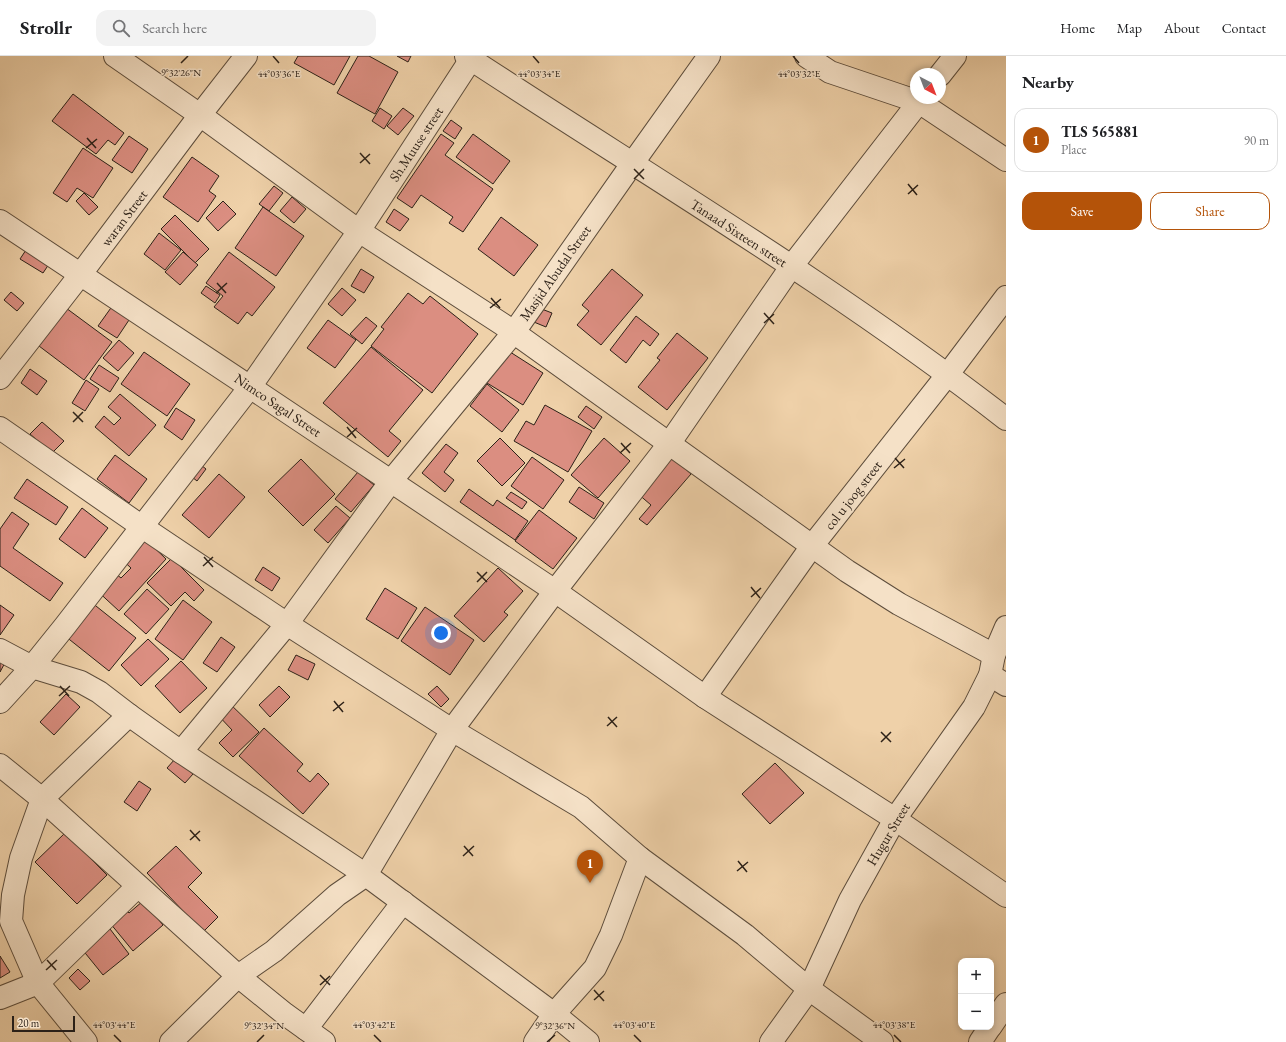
<!DOCTYPE html>
<html lang="en">
<head>
<meta charset="utf-8">
<style>
	:root { --surface:#fff; --page:#f2f2f2; --text:#202124; --muted:#757577; --line:#e0e0e0; --accent:#b45309 }
	body { margin:0; font-family:"EB Garamond",serif; background:var(--page); color:var(--text) }
	.controls { position:absolute; right:12px; bottom:12px; display:grid; overflow:hidden; border-radius:8px; box-shadow:0 2px 6px #0003 }
	.controls button { width:36px; height:36px; display:grid; place-items:center; padding:0; border:0; border-bottom:1px solid var(--line); background:var(--surface); color:var(--text); font:20px sans-serif }
	.compass { position:absolute; left:910px; top:12px; width:36px; height:36px; border-radius:50%; background:var(--surface); box-shadow:0 2px 6px #0003; rotate:138deg }
	.scale { position:absolute; left:12px; bottom:10px; width:63px; box-sizing:border-box; padding-left:4px; border:2px solid #2c2118; border-top:0; font-size:11px; line-height:14px; white-space:nowrap; color:#2c2118; -webkit-text-stroke:3px #f5e1c7; paint-order:stroke }
	.you { position:absolute; left:441px; top:577px; width:14px; height:14px; margin:-10px; border:3px solid #fff; border-radius:50%; background:#1a73e8; box-shadow:0 0 0 6px #1a73e833 }
	.badge { display:grid; place-items:center; width:26px; height:26px; border-radius:50%; background:var(--accent); color:#fff; font-size:13px; font-weight:700 }
	.pin { position:absolute; translate:-50% -33px; filter:drop-shadow(0 1px 2px #0008) }
	.pin::after { content:''; position:absolute; top:21px; width:14px; height:12px; background:inherit; clip-path:polygon(0 0,100% 0,50% 100%) }
	.list { margin:0; padding:0; list-style:none }
	h2 { display:flex; justify-content:space-between; align-items:center; height:52px; margin:0; padding:0 16px; font-size:17px }
	h2 small { font-size:13px; font-weight:400; color:var(--muted) }
	.list li { display:grid; grid-template-columns:26px 1fr auto; gap:12px; align-items:center; box-sizing:border-box; height:64px; margin:0 8px 8px; padding:0 8px; border:1px solid var(--line); border-radius:12px }
	.list b { display:block; font-size:15px; white-space:nowrap }
	.list p { margin:0; font-size:13px; white-space:nowrap; color:var(--muted) }
	.list em { font-size:13px; font-style:normal; color:var(--muted) }
	.actions { display:flex; gap:8px; padding:12px 16px }
	.actions a { flex:1; padding:9px 0; border:1px solid var(--accent); border-radius:12px; text-align:center; font-size:14px; color:var(--accent) }
	.actions .main { background:var(--accent); color:#fff }
	.icon { flex:none; width:22px; height:22px; fill:none; stroke:currentColor; stroke-width:2; stroke-linecap:round; stroke-linejoin:round }
	.map { position:relative; flex:none; width:1006px; height:986px; overflow:hidden }
	header { display:flex; align-items:center; gap:24px; box-sizing:border-box; height:56px; padding:0 20px; background:var(--surface); border-bottom:1px solid var(--line) }
	header strong { font-size:19px }
	nav { display:flex; gap:22px; margin-inline-start:auto; font-size:14px }
	.search { width:280px; height:36px; background:var(--page); display:flex; align-items:center; gap:10px; box-sizing:border-box; padding:0 14px; border-radius:12px; color:var(--muted); font-size:15px }
	main { display:flex }
	aside { flex:1; background:var(--surface) }
	.map>svg:first-child { display:block }
	.building { fill:#db8e81; stroke:#2c2118 }
	.lines { fill:none; stroke-linecap:round; stroke-linejoin:round }
	.minor-casing { stroke:#5d4d3c; stroke-width:24 }
	.minor { stroke:#f5e1c7; stroke-width:22 }
	.ticks { fill:none; stroke:#2c2118; stroke-width:1.5 }
	.labels { text-anchor:middle; stroke-width:3; stroke-linejoin:round; paint-order:stroke }
	.street-label { font-size:14px; fill:#2c2118; stroke:#f5e1c7 }
	.ticks-label { font-size:10px; text-anchor:middle; fill:#2c2118; stroke:#f5e1c7; stroke-width:3; stroke-linejoin:round; paint-order:stroke }
</style>
</head>
<body>
<header>
<strong>Strollr</strong>
<div class="search"><svg class="icon" aria-label="search" viewBox="0 0 24 24"><circle cx="10" cy="10" r="6"/><path d="M15 15l6 6"/></svg>Search here</div>
<nav><a>Home</a><a>Map</a><a>About</a><a>Contact</a></nav>
</header>
<main>
<div class="map">
<svg width="1006" height="986" viewBox="0 0 1006 986">
	<rect width="100%" height="100%" fill="#efd1a9"/>
	<filter id="stains"><feTurbulence type="fractalNoise" baseFrequency=".005" numOctaves="4"/><feColorMatrix values="0 0 0 0 .2 0 0 0 0 .09 0 0 0 0 .02 0 0 0 .5 -.17"/></filter>
	<radialGradient id="worn" r=".72"><stop offset=".6" stop-color="#630" stop-opacity="0"/><stop offset="1" stop-color="#630" stop-opacity=".3"/></radialGradient>
	<g class="building">
		<polygon points="298,0 350,0 334,29 294,7"/>
		<polygon points="358,0 369,0 398,16 375,58 337,37"/>
		<polygon points="397,0 411,0 408,6"/>
		<polygon points="73,38 124,77 115,89 108,84 96,98 52,65"/>
		<polygon points="380,52 392,60 384,73 372,65"/>
		<polygon points="403,52 414,60 398,79 387,70"/>
		<polygon points="451,64 462,72 455,83 443,75"/>
		<polygon points="441,78 454,87 445,99 493,133 463,176 449,167 453,161 421,139 412,152 397,142"/>
		<polygon points="473,78 510,105 493,128 456,101"/>
		<polygon points="129,80 148,93 132,117 112,104"/>
		<polygon points="83,92 113,112 93,142 77,132 67,146 53,137"/>
		<polygon points="192,101 219,120 209,135 216,140 198,166 163,141"/>
		<polygon points="274,130 283,137 269,155 259,148"/>
		<polygon points="84,137 98,151 89,159 76,145"/>
		<polygon points="292,141 306,153 294,167 280,155"/>
		<polygon points="223,145 236,158 218,175 206,162"/>
		<polygon points="263,151 304,180 276,220 235,192"/>
		<polygon points="394,153 409,163 400,175 386,166"/>
		<polygon points="175,159 209,193 195,207 161,173"/>
		<polygon points="501,161 538,189 514,220 478,193"/>
		<polygon points="159,177 181,194 165,214 144,198"/>
		<polygon points="28,191 51,205 43,217 20,203"/>
		<polygon points="183,196 198,209 180,229 165,216"/>
		<polygon points="229,196 275,231 252,260 247,256 238,268 214,251 223,240 206,227"/>
		<polygon points="361,213 374,221 364,237 351,230"/>
		<polygon points="612,213 643,239 601,289 577,269 589,255 582,249"/>
		<polygon points="206,230 220,239 215,247 201,237"/>
		<polygon points="342,232 356,244 342,260 328,248"/>
		<polygon points="11,236 24,247 17,255 4,244"/>
		<polygon points="408,237 423,248 430,240 478,278 432,337 371,290 384,273 381,271"/>
		<polygon points="113,249 131,261 117,282 98,270"/>
		<polygon points="534,250 552,257 546,271 529,264"/>
		<polygon points="66,252 112,286 84,324 39,290"/>
		<polygon points="636,260 659,278 650,290 643,284 626,307 610,294"/>
		<polygon points="366,261 377,270 362,288 350,278"/>
		<polygon points="328,264 356,284 335,312 307,292"/>
		<polygon points="677,277 708,302 667,354 638,331 660,304 657,302"/>
		<polygon points="119,284 134,297 118,315 103,302"/>
		<polygon points="371,291 423,334 389,375 401,385 388,401 323,347"/>
		<polygon points="507,294 543,317 523,349 487,327"/>
		<polygon points="144,296 190,328 167,360 121,328"/>
		<polygon points="99,309 119,322 110,336 90,323"/>
		<polygon points="30,313 47,325 37,339 21,327"/>
		<polygon points="86,324 99,333 85,355 72,347"/>
		<polygon points="487,328 519,354 502,376 470,350"/>
		<polygon points="120,338 156,369 129,400 95,371 104,360 114,369 121,362 108,351"/>
		<polygon points="545,349 592,375 568,416 514,385 526,365 534,369"/>
		<polygon points="586,350 602,361 594,373 578,361"/>
		<polygon points="176,352 195,364 182,384 164,371"/>
		<polygon points="42,366 64,385 52,397 30,378"/>
		<polygon points="500,382 525,407 502,430 477,405"/>
		<polygon points="604,382 630,405 598,442 571,419"/>
		<polygon points="446,388 458,397 444,416 454,424 445,436 422,417"/>
		<polygon points="115,399 147,423 129,447 97,423"/>
		<polygon points="670,399 691,418 647,469 639,463 651,449 637,437"/>
		<polygon points="532,401 564,424 543,453 511,430"/>
		<polygon points="301,403 335,438 303,470 268,435"/>
		<polygon points="196,405 206,413 197,425 187,417"/>
		<polygon points="358,416 374,429 351,456 335,443"/>
		<polygon points="219,418 245,441 209,482 182,459"/>
		<polygon points="27,423 68,451 56,469 14,442"/>
		<polygon points="579,431 604,447 594,463 569,446"/>
		<polygon points="469,433 493,450 497,444 528,465 515,484 460,446"/>
		<polygon points="511,436 527,446 522,453 506,442"/>
		<polygon points="336,450 350,462 328,487 314,474"/>
		<polygon points="82,452 108,472 85,502 59,483"/>
		<polygon points="539,454 577,482 553,513 515,485"/>
		<polygon points="12,456 29,468 13,492 63,527 50,545 0,510 0,473"/>
		<polygon points="139,477 166,503 119,555 93,531 110,513 121,522 131,512 118,500"/>
		<polygon points="172,502 204,534 194,545 185,536 171,550 147,527"/>
		<polygon points="263,511 280,522 272,535 255,524"/>
		<polygon points="498,512 523,535 504,556 508,559 484,586 454,560"/>
		<polygon points="385,532 417,552 398,583 366,563"/>
		<polygon points="147,533 169,553 146,578 124,558"/>
		<polygon points="86,542 136,582 109,615 60,576"/>
		<polygon points="183,544 212,566 183,604 155,583"/>
		<polygon points="0,549 14,559 0,579"/>
		<polygon points="425,551 474,584 450,619 401,585"/>
		<polygon points="221,581 235,591 217,616 203,607"/>
		<polygon points="148,583 169,603 141,630 121,609"/>
		<polygon points="0,599 7,603 0,616"/>
		<polygon points="296,599 315,608 308,624 288,614"/>
		<polygon points="181,605 207,632 180,657 155,630"/>
		<polygon points="279,630 290,641 270,661 259,649"/>
		<polygon points="437,630 449,643 441,651 428,638"/>
		<polygon points="66,638 80,651 54,679 40,666"/>
		<polygon points="227,645 259,676 233,701 219,687 232,674 215,656"/>
		<polygon points="264,672 303,708 297,715 310,726 318,717 329,728 303,758 239,700"/>
		<polygon points="175,703 193,718 185,727 167,712"/>
		<polygon points="775,707 804,737 770,768 742,738"/>
		<polygon points="139,725 151,733 137,755 124,746"/>
		<polygon points="65,777 107,819 77,848 35,806"/>
		<polygon points="176,790 202,817 188,831 218,861 203,876 147,817"/>
		<polygon points="143,845 163,869 133,895 105,861 121,848 129,857"/>
		<polygon points="104,865 129,898 103,919 77,887"/>
		<polygon points="0,900 10,916 0,922"/>
		<polygon points="78,913 90,925 80,934 69,922"/>
	</g>
	<g class="lines">
		<defs>
			<g id="minor">
				<polyline points="115,0 200,59 359,175 502,268 847,515 899,548 994,599"/>
				<path d="M466 0C647 119 835 230 1006 363"/>
				<polyline points="806,0 830,16 919,46 1006,104"/>
				<polyline points="940,19 955,0"/>
				<polyline points="0,165 250,331 555,535 705,641 895,763 1006,840"/>
				<polyline points="0,322 80,219 200,59 246,0"/>
				<polyline points="0,372 141,470 287,568 452,674 581,751 640,802 745,879 809,933 882,986"/>
				<polyline points="0,594 32,611 81,626 99,636 129,659 181,696 366,819 554,958 588,986"/>
				<polyline points="990,619 1006,629"/>
				<polyline points="705,641 812,490 948,318 1006,241"/>
				<polyline points="0,646 32,611 65,570 250,331 359,175 473,0"/>
				<polyline points="181,696 287,568 391,425 514,276 632,108 709,0"/>
				<polyline points="0,709 42,743 238,920 285,958 324,986"/>
				<polyline points="0,942 38,927 138,830"/>
				<polyline points="991,970 1006,948"/>
				<polyline points="306,973 403,846"/>
				<polyline points="86,986 38,927 11,865 13,839 21,802 42,743 129,659"/>
				<polyline points="171,986 238,920 274,895 337,839 366,819 452,674 555,535 669,388 791,211 922,42"/>
				<polyline points="535,986 554,958 595,912 611,879 640,802"/>
				<polyline points="771,986 809,933 850,844 895,763 974,651 990,619 994,599 1006,571"/>
				<polyline points="980,986 990,971"/>
			</g>
		</defs>
		<use href="#minor" class="minor-casing"/>
		<use href="#minor" class="minor"/>
	</g>
	<path class="ticks" d="M273 0 279 7M533 0 539 7M793 0 799 7M181 7 188 0M87 82 96 92M86 92 97 83M360 97 370 108M360 107 370 98M634 113 644 123M634 123 644 113M908 128 917 139M908 138 918 129M217 227 226 237M216 237 227 227M491 242 500 252M490 252 501 243M764 257 774 268M764 267 774 258M73 356 83 366M73 366 83 356M347 371 356 382M347 381 357 372M621 387 630 397M620 397 631 387M895 402 904 412M894 412 905 403M204 501 213 511M203 510 213 501M477 516 487 526M477 526 487 516M751 531 760 542M751 541 761 532M60 630 69 640M59 640 70 630M334 645 343 656M333 655 344 646M608 661 617 671M607 670 617 661M881 676 891 686M881 686 891 676M190 774 200 785M190 784 200 775M464 790 473 800M463 800 474 790M738 805 747 816M737 815 748 806M47 904 56 914M46 914 57 904M320 919 330 929M320 929 330 920M594 934 604 945M594 944 604 935M114 979 121 986M374 979 381 986M634 979 641 986M894 979 901 986M257 986 264 979M547 986 555 979"/>
	<g class="labels">
		<g class="street-label">
			<text transform="translate(416 88) rotate(-57)" y="5">Sh.Muuse street</text>
			<text transform="translate(124 162) rotate(-53)" y="5">waran Street</text>
			<text transform="translate(739 177) rotate(33)" y="5">Tanaad Sixteen street</text>
			<text transform="translate(555 217) rotate(-55)" y="5">Masjid Abudal Street</text>
			<text transform="translate(278 349) rotate(34)" y="5">Nimco Sagal Street</text>
			<text transform="translate(853 439) rotate(-52)" y="5">col u joog street</text>
			<text transform="translate(888 778) rotate(-59)" y="5">Hugur Street</text>
		</g>
	</g>
	<g class="ticks-label">
		<text x="181" y="20">9°32'26"N</text>
		<text x="279" y="21">44°03'36"E</text>
		<text x="539" y="21">44°03'34"E</text>
		<text x="799" y="21">44°03'32"E</text>
		<text x="114" y="972">44°03'44"E</text>
		<text x="374" y="972">44°03'42"E</text>
		<text x="634" y="972">44°03'40"E</text>
		<text x="894" y="972">44°03'38"E</text>
		<text x="264" y="973">9°32'34"N</text>
		<text x="555" y="973">9°32'36"N</text>
	</g>
	<rect width="100%" height="100%" filter="url(#stains)"/>
	<rect width="100%" height="100%" fill="url(#worn)"/>
</svg>
<div class="controls">
<button>+</button>
<button>−</button>
</div>
<svg class="compass" viewBox="-18 -18 36 36"><path d="M0-13l5 13h-10z" fill="#e53935"/><path d="M0 13l5-13h-10z" fill="#757577"/></svg>
<div class="scale">20 m</div>
<div class="you"></div>
<div class="pin badge" style="left:590px;top:827px">1</div>
</div>
<aside>
<h2>Nearby<small></small></h2>
<ul class="list">
<li><span class="badge">1</span><div><b>TLS 565881</b><p>Place</p></div><em>90 m</em></li>
</ul>
<div class="actions"><a class="main">Save</a><a>Share</a></div>
</aside>
</main>
</body>
</html>
